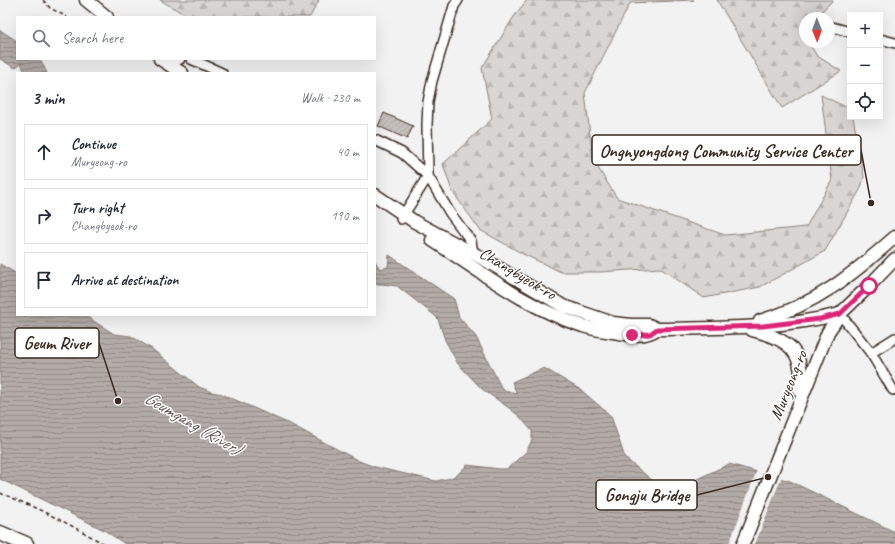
<!DOCTYPE html>
<html lang="en">
<head>
<meta charset="utf-8">
<style>
	:root { --surface:#fff; --page:#f6f6f7; --text:#1f2937; --muted:#747a83; --line:#e0e1e3 }
	body { margin:0; font-family:Caveat,sans-serif; background:var(--page); color:var(--text) }
	.controls { position:absolute; right:12px; top:12px; display:grid; overflow:hidden; border-radius:0px; box-shadow:0 4px 16px #0002 }
	.controls button { width:36px; height:36px; display:grid; place-items:center; padding:0; border:0; border-bottom:1px solid var(--line); background:var(--surface); color:var(--text); font:20px sans-serif }
	.compass { position:absolute; left:799px; top:12px; width:36px; height:36px; border-radius:50%; background:var(--surface); box-shadow:0 4px 16px #0002; rotate:179deg }
	.stop { position:absolute; width:12px; height:12px; margin:-9px; border:3px solid #db2777; border-radius:50%; background:#fff }
	.stop.end { background:#db2777; border-color:#fff; box-shadow:0 1px 4px #0008 }
	.list { margin:0; padding:0; list-style:none }
	h2 { display:flex; justify-content:space-between; align-items:center; height:52px; margin:0; padding:0 16px; font-size:17px }
	h2 small { font-size:13px; font-weight:400; color:var(--muted) }
	.list li { display:grid; grid-template-columns:26px 1fr auto; gap:12px; align-items:center; box-sizing:border-box; height:56px; margin:0 8px 8px; padding:0 8px; border:1px solid var(--line); border-radius:0px }
	.list b { display:block; font-size:15px; white-space:nowrap }
	.list p { margin:0; font-size:13px; white-space:nowrap; color:var(--muted) }
	.list em { font-size:13px; font-style:normal; color:var(--muted) }
	.icon { flex:none; width:22px; height:22px; fill:none; stroke:currentColor; stroke-width:2; stroke-linecap:round; stroke-linejoin:round }
	.map { position:relative; flex:none; width:895px; height:544px; overflow:hidden }
	.search { position:absolute; background:var(--surface); box-shadow:0 4px 16px #0002; left:16px; top:16px; width:360px; height:44px; display:flex; align-items:center; gap:10px; box-sizing:border-box; padding:0 14px; border-radius:0px; color:var(--muted); font-size:15px }
	.panel { position:absolute; background:var(--surface); box-shadow:0 4px 16px #0002; left:16px; top:72px; width:360px; height:244px; border-radius:0px }
	.map>svg:first-child { display:block }
	.forest { fill:url(#forest-firs); stroke:#8a8078 }
	.water { fill:url(#water-rules); stroke:#827770 }
	.pier { fill:#f3f2f2 }
	.building { fill:url(#building-hatch); stroke:#3b2a1e }
	.lines { fill:none; stroke-linecap:round; stroke-linejoin:round }
	.minor-casing { stroke:#3b2a1e; stroke-width:12 }
	.major-casing { stroke:#3b2a1e; stroke-width:15 }
	.highway-casing { stroke:#3b2a1e; stroke-width:17 }
	.path { stroke:#3b2a1e; stroke-width:1.5; stroke-dasharray:4 3; stroke-linecap:butt }
	.minor { stroke:#fff; stroke-width:9 }
	.major { stroke:#fff; stroke-width:12 }
	.highway { stroke:#fff; stroke-width:14 }
	.route { stroke:#db2777; stroke-width:5 }
	.labels { text-anchor:middle; stroke-width:3; stroke-linejoin:round; paint-order:stroke }
	.street-label { font-size:17px; fill:#3b2a1e; stroke:#fff }
	.water-label { font-size:18px; font-style:italic; fill:#65574e; stroke:#fff }
	.leader { fill:none; stroke:#3b2a1e; stroke-width:1.5 }
	.callout-dot { fill:#3b2a1e; stroke:#fff; stroke-width:1.5 }
	.callout { fill:#fff; stroke:#3b2a1e; stroke-width:1.5 }
	.callout-label { font-size:18px; text-anchor:middle; font-weight:bold; fill:#3b2a1e }
</style>
</head>
<body>
<div class="map">
<svg width="895" height="544" viewBox="0 0 895 544">
	<defs>
		<pattern id="forest-firs" width="22" height="20" patternUnits="userSpaceOnUse"><rect width="22" height="20" fill="#d8d5d2"/><path d="M5 1l3.5 6h-7zM16 11l3.5 6h-7z" fill="#bab7b4"/></pattern>
		<pattern id="water-rules" width="6" height="5" patternUnits="userSpaceOnUse"><rect width="6" height="5" fill="#b2aba7"/><path d="M0 2.5h6" fill="none" stroke="#928b87"/></pattern>
		<pattern id="building-hatch" width="6" height="6" patternUnits="userSpaceOnUse"><rect width="6" height="6" fill="#c6c0bd"/><path d="M-1 1l2-2M0 6l6-6M5 7l2-2" fill="none" stroke="#aba5a2"/></pattern>
	</defs>
	<rect width="100%" height="100%" fill="#f3f2f2"/>
	<filter id="ink" filterUnits="userSpaceOnUse"><feTurbulence type="fractalNoise" baseFrequency=".025" numOctaves="2"/><feDisplacementMap in="SourceGraphic" scale="8" xChannelSelector="R" yChannelSelector="G"/><feConvolveMatrix kernelMatrix="1 2 1 2 8 2 1 2 1" color-interpolation-filters="sRGB"/></filter>
	<g filter="url(#ink)">
		<g class="forest">
			<polygon points="160,0 319,0 310,17 189,17"/>
			<polygon points="527,0 694,0 630,3 585,93 593,160 617,198 725,235 806,227 832,180 821,95 850,109 850,117 853,117 864,177 861,188 825,251 760,287 704,298 660,268 600,272 561,272 523,254 480,230 452,191 443,164 492,119 482,68 515,15"/>
			<polygon points="717,0 833,0 815,18 805,18 805,27 801,31 805,38 805,42 808,42 817,56 841,71 782,108"/>
		</g>
		<g class="water">
			<polygon points="0,30 17,41 17,59 40,59 47,73 25,73 21,63 15,68 0,59"/>
			<polygon points="389,255 454,299 459,317 476,337 502,389 517,394 512,382 544,368 581,390 611,416 625,458 652,480 670,502 686,498 697,479 729,464 790,481 895,532 895,544 125,544 104,530 0,479 0,264 17,274 17,315 84,315 114,334 131,336 152,349 199,387 212,392 222,394 292,425 359,461 375,467 436,481 451,478 458,474 467,465 500,469 507,469 526,452 532,440 532,431 519,416 509,408 482,389 458,364 445,340 438,319 434,315 397,286 382,284 375,284 375,261 380,269 388,267"/>
		</g>
		<polygon class="pier" points="757,470 782,476 755,544 729,544"/>
		<polygon class="building" points="384,113 413,126 407,139 378,126"/>
		<g class="lines">
			<defs>
				<g id="minor">
					<polyline points="832,27 850,32"/>
					<polyline points="880,39 895,43"/>
					<polyline points="191,59 222,73"/>
					<polyline points="175,62 180,59"/>
					<polyline points="375,140 402,153 428,176 450,213 471,241 473,253"/>
					<polyline points="401,219 428,176 427,125 428,102 432,81 454,6 458,0"/>
					<polyline points="840,314 871,353 893,390"/>
					<polyline points="871,353 895,338"/>
				</g>
				<g id="major">
					<polyline points="86,0 107,17"/>
					<polyline points="160,59 182,73"/>
					<path d="M375 195 415 222 473 253 563 306 613 323 631 325H649L657 329C718 328 780 329 840 314"/>
					<path d="M432 240C480 271 528 309 583 326 594 330 607 331 619 333 632 335 645 337 657 329"/>
					<path d="M760 321C817 304 852 275 895 237"/>
					<path d="M752 330C788 339 806 351 800 391"/>
					<polyline points="743,544 828,332 840,314 869,286 895,259"/>
				</g>
				<polyline id="highway" points="0,533 26,544"/>
			</defs>
			<use href="#minor" class="minor-casing"/>
			<use href="#major" class="major-casing"/>
			<use href="#highway" class="highway-casing"/>
			<g class="path">
				<polyline points="43,0 50,8 67,17"/>
				<path d="M0 493C36 507 70 524 104 544"/>
			</g>
			<use href="#minor" class="minor"/>
			<use href="#major" class="major"/>
			<use href="#highway" class="highway"/>
		</g>
	</g>
	<g class="lines" filter="url(#ink)">
		<polyline class="route" points="632,335 650,334 657,329 763,326 820,319 840,314 869,286"/>
	</g>
	<g class="labels">
		<g class="street-label">
			<text transform="translate(518 273) rotate(31)" y="6">Changbyeok-ro</text>
			<text transform="translate(788 385) rotate(-68)" y="6">Muryeong-ro</text>
		</g>
		<g class="water-label">
			<text transform="translate(193 423) rotate(30)" y="6">Geumgang (River)</text>
		</g>
	</g>
	<path class="leader" d="M871 203L861 150M118 401L99 343M768 477L697 495"/>
	<g class="callout-dot">
		<circle cx="871" cy="203" r="4"/>
		<circle cx="118" cy="401" r="4"/>
		<circle cx="768" cy="477" r="4"/>
	</g>
	<g class="callout">
		<rect x="592" y="135" width="269" height="30" rx="4"/>
		<rect x="15" y="328" width="84" height="30" rx="4"/>
		<rect x="596" y="480" width="101" height="30" rx="4"/>
	</g>
	<g class="callout-label">
		<text x="726" y="157">Ongnyongdong Community Service Center</text>
		<text x="57" y="349">Geum River</text>
		<text x="647" y="501">Gongju Bridge</text>
	</g>
</svg>
<div class="controls">
<button>+</button>
<button>−</button>
<button><svg class="icon" aria-label="locate" viewBox="0 0 24 24"><circle cx="12" cy="12" r="6"/><path d="M12 2v4M12 18v4M2 12h4M18 12h4"/></svg></button>
</div>
<svg class="compass" viewBox="-18 -18 36 36"><path d="M0-13l5 13h-10z" fill="#e53935"/><path d="M0 13l5-13h-10z" fill="#747a83"/></svg>
<div class="stop" style="left:869px;top:286px"></div>
<div class="stop end" style="left:632px;top:335px"></div>
<div class="search"><svg class="icon" aria-label="search" viewBox="0 0 24 24"><circle cx="10" cy="10" r="6"/><path d="M15 15l6 6"/></svg>Search here</div>
<section class="panel">
<h2>3 min<small>Walk · 230 m</small></h2>
<ul class="list">
<li><svg class="icon" aria-label="ahead" viewBox="0 0 24 24"><path d="M12 20V5M6 11l6-6 6 6"/></svg><div><b>Continue</b><p>Muryeong-ro</p></div><em>40 m</em></li>
<li><svg class="icon" aria-label="right" viewBox="0 0 24 24"><path d="M7 20v-9h11M14 6l5 5-5 5"/></svg><div><b>Turn right</b><p>Changbyeok-ro</p></div><em>190 m</em></li>
<li><svg class="icon" aria-label="arrive" viewBox="0 0 24 24"><path d="M6 21V4h12l-3 4 3 4H6"/></svg><div><b>Arrive at destination</b></div></li>
</ul>
</section>
</div>
</body>
</html>
